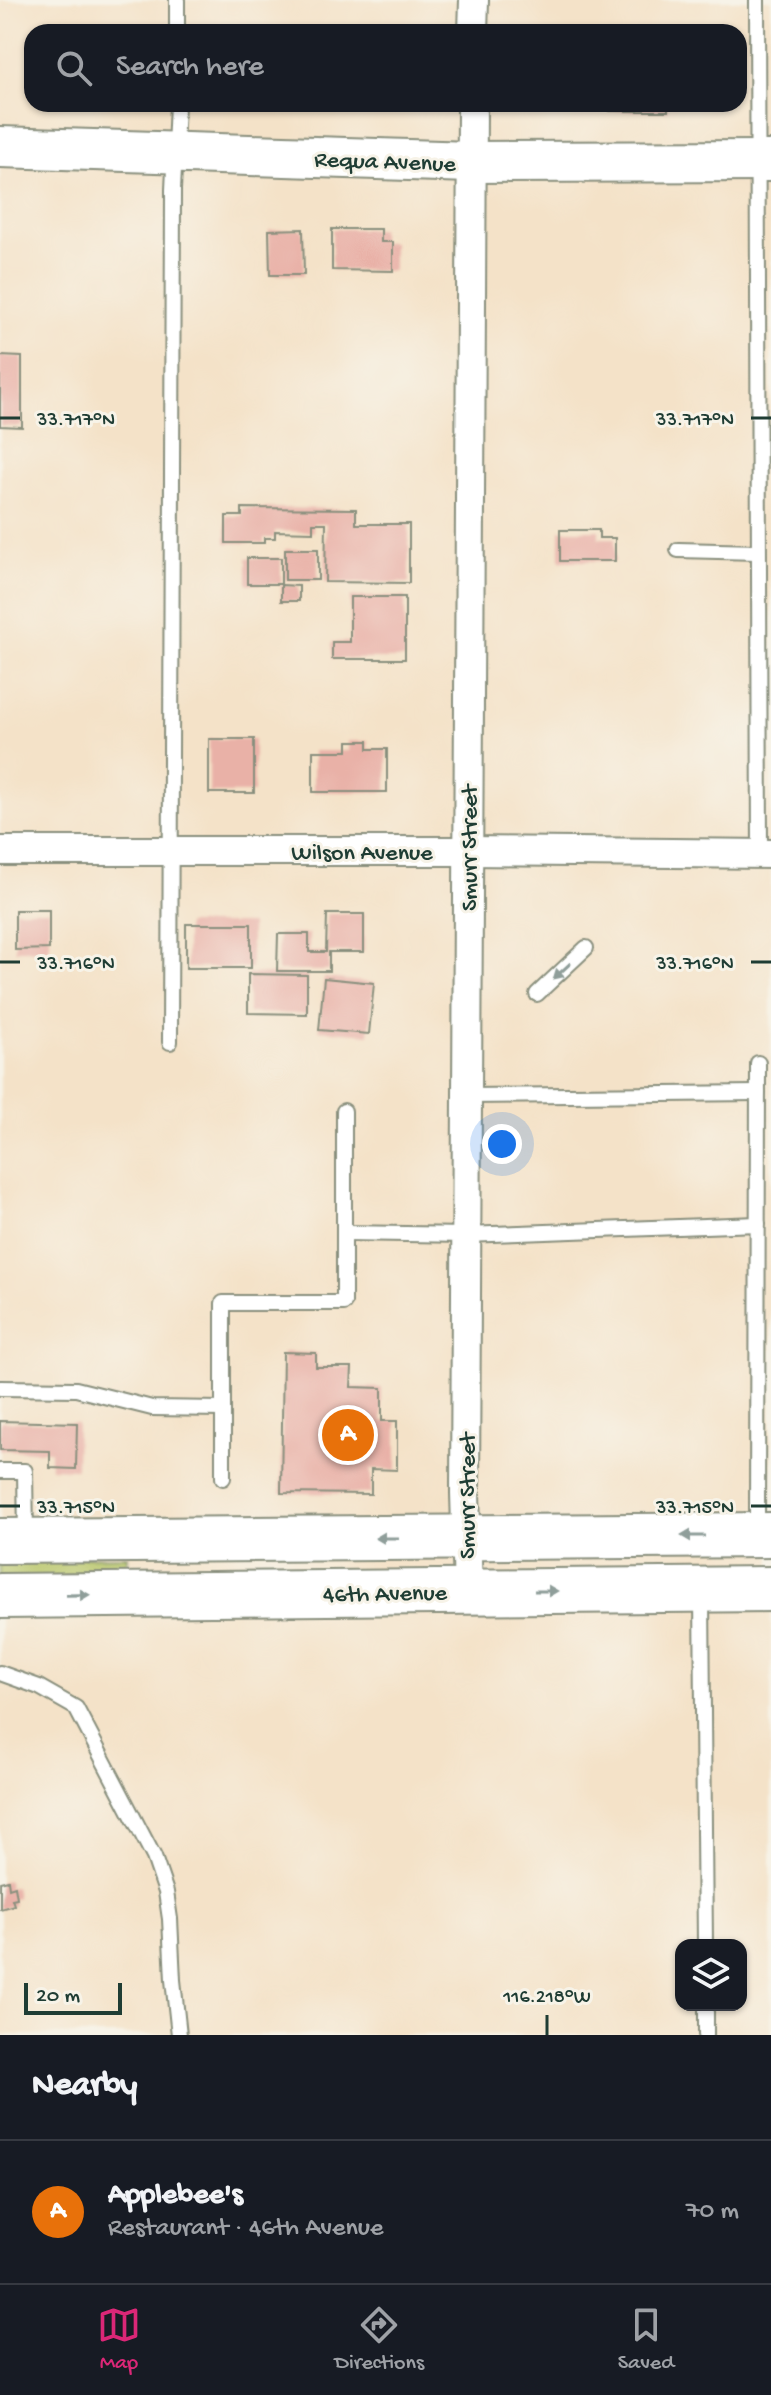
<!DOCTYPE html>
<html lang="en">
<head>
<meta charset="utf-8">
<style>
	:root { --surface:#171b24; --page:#242831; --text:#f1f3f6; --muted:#9ea1a6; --line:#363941; --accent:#db2777 }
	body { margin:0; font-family:"Gochi Hand",sans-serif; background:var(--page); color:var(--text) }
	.controls { position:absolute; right:24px; bottom:24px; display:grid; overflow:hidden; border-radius:16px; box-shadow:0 2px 6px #0004 }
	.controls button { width:72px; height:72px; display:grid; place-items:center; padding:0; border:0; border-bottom:2px solid var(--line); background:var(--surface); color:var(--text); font:40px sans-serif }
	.scale { position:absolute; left:24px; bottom:20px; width:98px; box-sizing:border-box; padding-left:8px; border:4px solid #1f3d34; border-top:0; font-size:22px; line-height:28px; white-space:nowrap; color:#1f3d34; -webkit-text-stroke:6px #f7f3e8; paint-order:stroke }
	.you { position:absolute; left:502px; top:1144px; width:28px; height:28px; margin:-20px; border:6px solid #fff; border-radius:50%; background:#1a73e8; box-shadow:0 0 0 12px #1a73e833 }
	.badge { display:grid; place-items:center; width:52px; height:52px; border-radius:50%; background:var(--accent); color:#fff; font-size:26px; font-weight:700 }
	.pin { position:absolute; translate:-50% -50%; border:4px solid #fff; box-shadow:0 2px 8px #0006 }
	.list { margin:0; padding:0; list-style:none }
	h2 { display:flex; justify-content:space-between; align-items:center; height:104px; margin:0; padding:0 32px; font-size:34px }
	h2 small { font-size:26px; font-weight:400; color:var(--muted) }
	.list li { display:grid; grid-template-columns:52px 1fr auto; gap:24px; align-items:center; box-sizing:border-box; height:144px; padding:0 32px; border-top:2px solid var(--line) }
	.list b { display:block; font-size:30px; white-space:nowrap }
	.list p { margin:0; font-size:26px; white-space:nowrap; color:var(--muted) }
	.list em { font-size:26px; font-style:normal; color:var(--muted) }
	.icon { flex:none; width:44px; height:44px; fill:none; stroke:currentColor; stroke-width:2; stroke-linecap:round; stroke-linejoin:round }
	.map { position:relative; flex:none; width:771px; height:2035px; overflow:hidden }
	.search { position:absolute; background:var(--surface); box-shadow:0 2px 6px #0004; left:24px; right:24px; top:24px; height:88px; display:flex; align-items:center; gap:20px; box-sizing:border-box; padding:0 28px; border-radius:24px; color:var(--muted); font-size:30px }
	.sheet { height:248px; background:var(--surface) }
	nav { display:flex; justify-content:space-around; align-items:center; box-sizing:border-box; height:112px; border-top:2px solid var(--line); background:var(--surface); font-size:22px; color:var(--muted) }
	nav a { display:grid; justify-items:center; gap:4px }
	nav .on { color:var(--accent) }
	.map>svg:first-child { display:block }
	.grass { fill:#b6c466; stroke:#6a804d; stroke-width:2 }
	.building { fill:#e9b1a7 }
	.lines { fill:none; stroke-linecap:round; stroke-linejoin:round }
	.lane-casing { stroke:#8a907e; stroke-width:18 }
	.street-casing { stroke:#8a907e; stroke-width:32 }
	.secondary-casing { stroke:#8a907e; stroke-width:44 }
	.primary-casing { stroke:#8a907e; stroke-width:48 }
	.lane { stroke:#fff; stroke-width:14 }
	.street { stroke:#fff; stroke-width:28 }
	.secondary { stroke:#fff; stroke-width:40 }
	.primary { stroke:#fff; stroke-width:44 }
	.oneway { fill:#8f9e9a }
	.ticks { fill:none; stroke:#1f3d34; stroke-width:3 }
	.labels { text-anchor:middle; stroke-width:6; stroke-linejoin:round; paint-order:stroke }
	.street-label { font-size:24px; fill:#1f3d34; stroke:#f7f3e8 }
	.ticks-label { font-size:20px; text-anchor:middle; fill:#1f3d34; stroke:#f7f3e8; stroke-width:6; stroke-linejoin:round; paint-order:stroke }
</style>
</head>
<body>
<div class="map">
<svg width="771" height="2035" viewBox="0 0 771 2035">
	<rect width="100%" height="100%" fill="#f7f3e8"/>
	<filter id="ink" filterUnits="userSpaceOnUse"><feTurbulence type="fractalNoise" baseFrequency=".0125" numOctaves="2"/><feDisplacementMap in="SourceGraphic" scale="16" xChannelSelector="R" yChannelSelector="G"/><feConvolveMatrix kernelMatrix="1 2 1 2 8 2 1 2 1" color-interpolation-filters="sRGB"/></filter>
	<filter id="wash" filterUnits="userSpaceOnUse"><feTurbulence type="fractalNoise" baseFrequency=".006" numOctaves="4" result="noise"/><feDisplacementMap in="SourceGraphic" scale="32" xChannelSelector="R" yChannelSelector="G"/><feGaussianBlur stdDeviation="1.8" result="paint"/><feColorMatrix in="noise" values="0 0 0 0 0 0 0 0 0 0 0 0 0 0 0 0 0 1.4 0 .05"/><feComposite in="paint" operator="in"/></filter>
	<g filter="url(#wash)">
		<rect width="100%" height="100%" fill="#f4e2c8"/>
		<polygon class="grass" points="127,1556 127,1565 57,1578 0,1578 0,1558"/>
		<g id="blocks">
			<g class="building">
				<rect x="610" y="104" width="58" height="7"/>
				<polygon points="303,229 304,275 270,275 269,230"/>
				<polygon points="332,229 381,229 381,242 393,242 393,271 332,270"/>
				<polygon points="0,356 22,357 22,427 0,426"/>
				<polygon points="242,508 356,509 356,524 409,524 409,583 325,582 326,523 313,523 313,532 275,531 275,538 264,538 264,543 226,543 226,516 242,516"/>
				<polygon points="560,530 599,530 599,538 615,538 615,561 560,561"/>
				<rect x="285" y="549" width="33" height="31"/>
				<rect x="247" y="558" width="34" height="26"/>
				<polygon points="281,585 299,586 299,601 281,601"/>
				<polygon points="350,597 405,597 405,659 332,659 332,642 350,642"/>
				<rect x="209" y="739" width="45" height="54"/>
				<polygon points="348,741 368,741 368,749 387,749 387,792 313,792 313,751 348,751"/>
				<polygon points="15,910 49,910 49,949 15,950"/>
				<polygon points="327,914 364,914 364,952 329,952 329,971 277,971 278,934 309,934 309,952 326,952"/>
				<rect x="186" y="924" width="65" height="44"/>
				<polygon points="248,974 307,975 307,1014 248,1013"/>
				<polygon points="324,978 374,983 369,1034 319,1030"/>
				<polygon points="283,1352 316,1353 316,1367 352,1367 351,1387 382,1388 382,1421 397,1421 397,1470 371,1469 371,1494 281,1493"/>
				<polygon points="0,1421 77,1423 76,1469 50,1468 50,1451 0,1450"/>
				<polygon points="8,1880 9,1888 15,1886 17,1898 12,1899 14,1905 0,1909 0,1882"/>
			</g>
		</g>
	</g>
	<g filter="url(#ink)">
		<use href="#blocks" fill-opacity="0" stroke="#8a907e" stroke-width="2"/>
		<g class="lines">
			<defs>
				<g id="lane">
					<polyline points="177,0 177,32"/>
					<polyline points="757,0 760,854"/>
					<polyline points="678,550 758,552"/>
					<polyline points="537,994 586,948"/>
					<polyline points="170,1042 173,190 177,104"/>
					<polyline points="467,1096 758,1093"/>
					<polyline points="345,1233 466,1235 758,1224"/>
					<polyline points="0,1388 76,1389 152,1408 223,1409"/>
					<polyline points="0,1471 25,1471 26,1537"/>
					<polyline points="223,1478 223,1303 344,1303 344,1111"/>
					<polyline points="757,1530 758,1063"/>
					<polyline points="702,1594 705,1945"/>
					<polyline points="0,1673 39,1687 76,1708 154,1857 166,1892 170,1919 173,1980 179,2035"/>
					<polyline points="706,2005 706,2035"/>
				</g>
				<g id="street">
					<polyline points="473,32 474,0"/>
					<polyline points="0,851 468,851 771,854"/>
					<polyline points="468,1592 465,1493 472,104"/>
				</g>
				<polyline id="secondary" points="0,147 471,162 771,161"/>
				<g id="primary">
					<polyline points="0,1541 771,1535"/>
					<polyline points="0,1596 771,1589"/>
				</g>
			</defs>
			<use href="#lane" class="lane-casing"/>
			<use href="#street" class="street-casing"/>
			<use href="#secondary" class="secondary-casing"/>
			<use href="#primary" class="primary-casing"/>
			<use href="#lane" class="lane"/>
			<use href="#street" class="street"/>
			<use href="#secondary" class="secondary"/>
			<use href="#primary" class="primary"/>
		</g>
		<defs><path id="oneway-solid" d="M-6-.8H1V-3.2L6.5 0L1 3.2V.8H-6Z" transform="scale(2)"/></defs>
		<g class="oneway">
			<use href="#oneway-solid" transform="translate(562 971) rotate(137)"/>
			<use href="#oneway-solid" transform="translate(693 1536) rotate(180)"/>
			<use href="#oneway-solid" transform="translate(387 1538) rotate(180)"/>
			<use href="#oneway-solid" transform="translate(546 1591)"/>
			<use href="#oneway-solid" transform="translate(78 1595) rotate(-1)"/>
		</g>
	</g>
	<path class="ticks" d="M0 418H20M751 418H771M0 962H20M751 962H771M0 1506H20M751 1506H771M547 2015V2035"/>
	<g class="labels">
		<g class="street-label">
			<text transform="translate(385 160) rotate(2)" y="8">Requa Avenue</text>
			<text transform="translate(468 848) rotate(-90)" y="8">Smurr Street</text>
			<text x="362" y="859">Wilson Avenue</text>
			<text transform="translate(466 1496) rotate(-90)" y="8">Smurr Street</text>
			<text transform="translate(385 1592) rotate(-1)" y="8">46th Avenue</text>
		</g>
	</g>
	<g class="ticks-label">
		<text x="76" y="425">33.717°N</text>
		<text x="695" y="425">33.717°N</text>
		<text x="76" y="969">33.716°N</text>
		<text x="695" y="969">33.716°N</text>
		<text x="76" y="1513">33.715°N</text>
		<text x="695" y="1513">33.715°N</text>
		<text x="547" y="2002">116.218°W</text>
	</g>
</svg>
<div class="controls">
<button><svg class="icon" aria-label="layers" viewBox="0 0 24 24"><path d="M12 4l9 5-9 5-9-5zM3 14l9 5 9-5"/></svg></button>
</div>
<div class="scale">20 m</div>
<div class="you"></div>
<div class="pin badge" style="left:348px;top:1435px;background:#e8710a">A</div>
<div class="search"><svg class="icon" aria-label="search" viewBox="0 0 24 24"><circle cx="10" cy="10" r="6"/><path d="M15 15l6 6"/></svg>Search here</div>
</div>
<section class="sheet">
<h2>Nearby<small></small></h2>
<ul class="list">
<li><span class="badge" style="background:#e8710a">A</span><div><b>Applebee's</b><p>Restaurant · 46th Avenue</p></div><em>70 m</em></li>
</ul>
</section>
<nav>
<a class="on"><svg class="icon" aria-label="map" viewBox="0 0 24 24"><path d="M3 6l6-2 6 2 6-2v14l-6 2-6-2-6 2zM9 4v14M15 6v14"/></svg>Map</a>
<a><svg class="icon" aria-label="directions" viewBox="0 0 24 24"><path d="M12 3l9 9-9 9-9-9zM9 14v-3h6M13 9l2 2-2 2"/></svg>Directions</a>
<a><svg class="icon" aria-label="saved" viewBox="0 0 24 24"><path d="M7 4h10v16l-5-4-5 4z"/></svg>Saved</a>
</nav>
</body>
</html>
